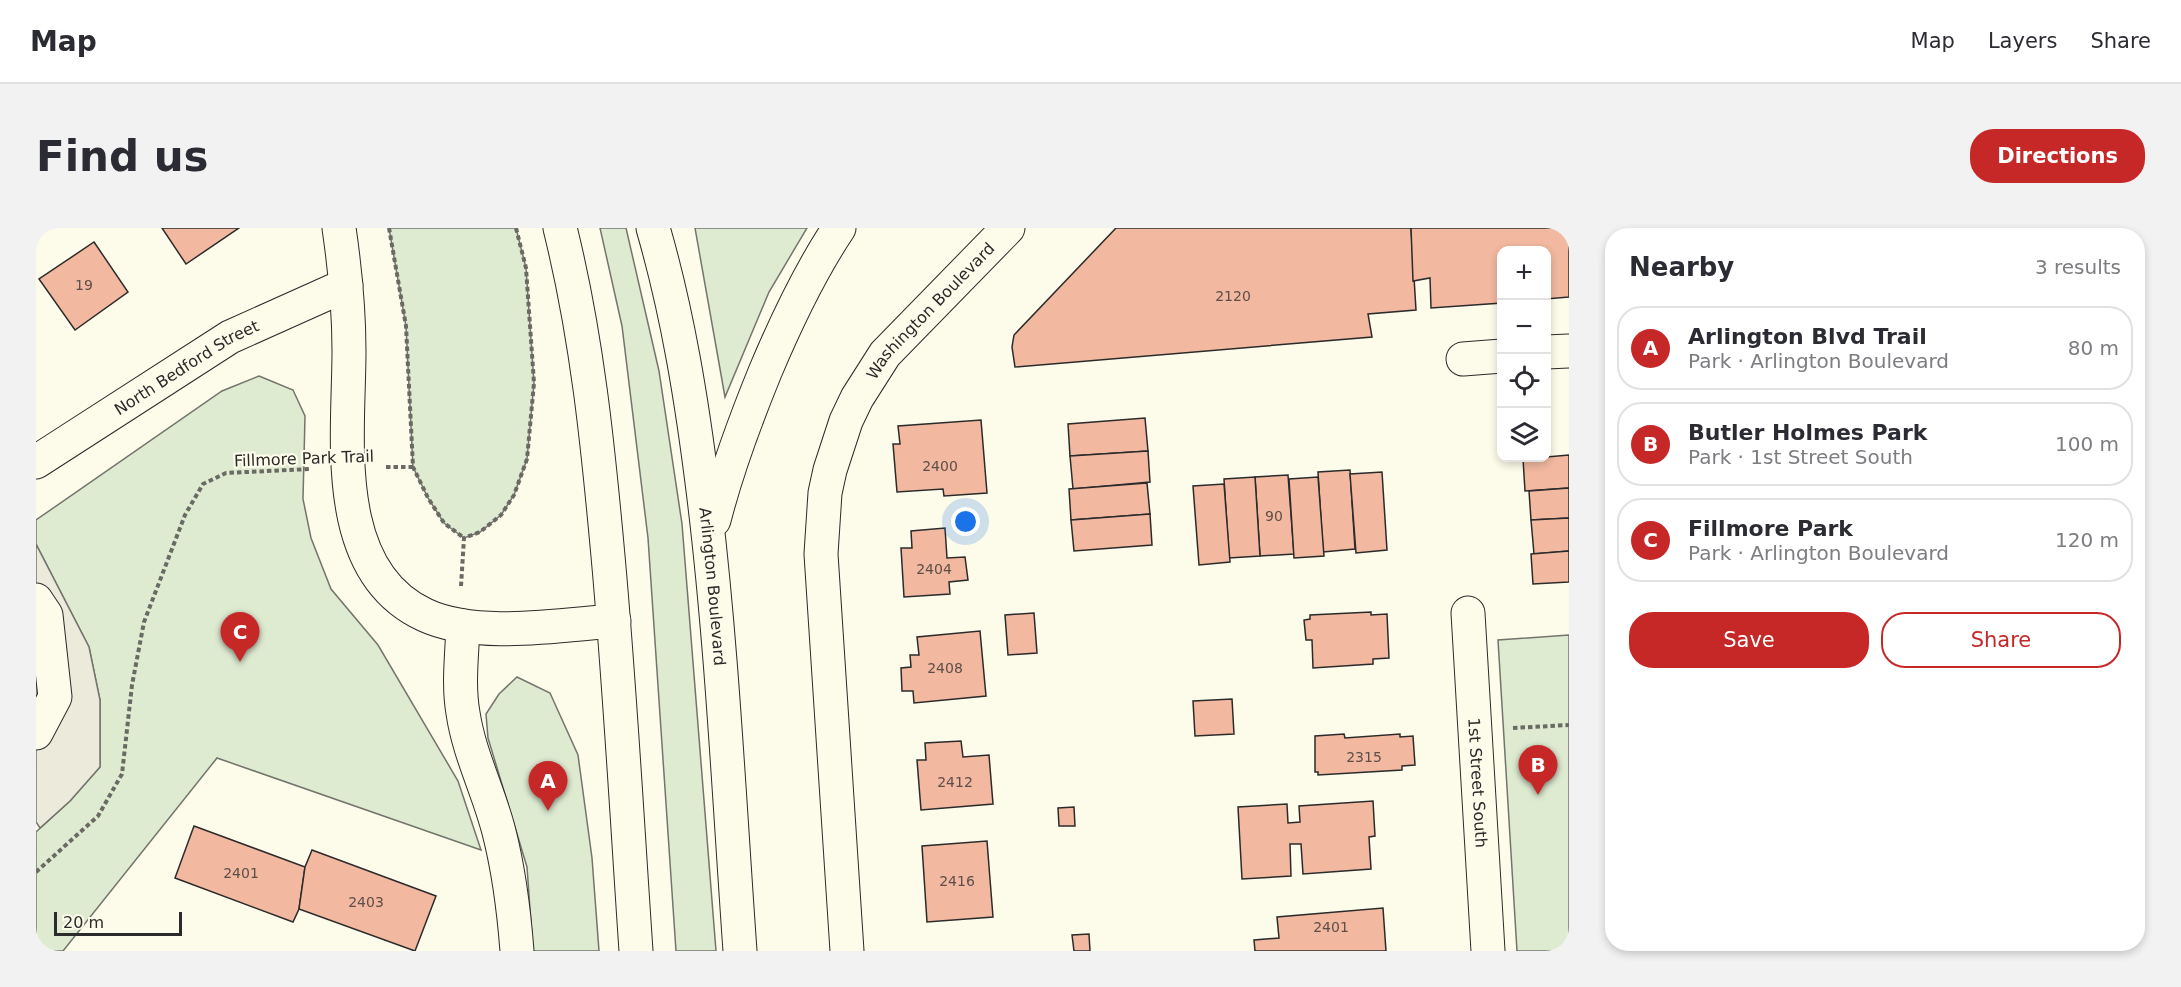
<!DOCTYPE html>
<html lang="en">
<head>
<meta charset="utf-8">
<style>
	:root { --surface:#fff; --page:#f2f2f3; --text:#2b2b33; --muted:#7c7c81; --line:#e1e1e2; --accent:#c62828 }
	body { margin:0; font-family:"DejaVu Sans",sans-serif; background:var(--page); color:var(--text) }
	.controls { position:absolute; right:18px; top:18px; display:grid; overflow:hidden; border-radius:12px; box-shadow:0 3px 9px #0003 }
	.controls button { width:54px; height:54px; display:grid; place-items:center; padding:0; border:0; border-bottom:2px solid var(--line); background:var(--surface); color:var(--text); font:30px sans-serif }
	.scale { position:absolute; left:18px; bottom:15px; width:128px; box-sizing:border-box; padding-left:6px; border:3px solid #2b2b2b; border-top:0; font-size:16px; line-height:21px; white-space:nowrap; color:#2b2b2b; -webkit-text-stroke:4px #fdfbea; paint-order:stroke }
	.you { position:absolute; left:930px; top:294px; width:21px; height:21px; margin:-15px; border:4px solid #fff; border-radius:50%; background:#1a73e8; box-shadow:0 0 0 9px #1a73e833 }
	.badge { display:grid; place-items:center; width:39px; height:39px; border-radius:50%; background:var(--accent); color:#fff; font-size:20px; font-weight:700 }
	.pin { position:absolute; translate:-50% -50px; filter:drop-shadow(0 2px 3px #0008) }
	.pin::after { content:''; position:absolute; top:32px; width:21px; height:18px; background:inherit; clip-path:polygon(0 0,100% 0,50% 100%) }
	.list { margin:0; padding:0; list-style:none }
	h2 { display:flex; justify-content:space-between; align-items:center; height:78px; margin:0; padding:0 24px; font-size:26px }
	h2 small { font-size:20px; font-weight:400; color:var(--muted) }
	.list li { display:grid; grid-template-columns:39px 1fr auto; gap:18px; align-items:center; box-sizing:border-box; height:84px; margin:0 12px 12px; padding:0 12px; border:2px solid var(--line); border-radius:24px }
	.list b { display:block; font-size:22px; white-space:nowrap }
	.list p { margin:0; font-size:20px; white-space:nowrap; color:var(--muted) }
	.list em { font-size:20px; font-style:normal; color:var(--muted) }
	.actions { display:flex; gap:12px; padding:18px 24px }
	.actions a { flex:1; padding:14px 0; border:2px solid var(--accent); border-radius:24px; text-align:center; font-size:21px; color:var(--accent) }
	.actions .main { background:var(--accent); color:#fff }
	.icon { flex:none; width:33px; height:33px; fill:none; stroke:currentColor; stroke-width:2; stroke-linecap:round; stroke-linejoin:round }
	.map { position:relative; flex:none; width:1533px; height:723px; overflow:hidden; border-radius:24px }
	header { display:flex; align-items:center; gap:36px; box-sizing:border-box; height:84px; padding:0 30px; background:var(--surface); border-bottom:2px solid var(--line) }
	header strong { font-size:28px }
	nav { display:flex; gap:33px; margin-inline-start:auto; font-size:21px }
	.intro { display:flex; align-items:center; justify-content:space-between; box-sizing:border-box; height:144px; padding:0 36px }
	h1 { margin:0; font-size:42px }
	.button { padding:15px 27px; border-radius:24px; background:var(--accent); color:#fff; font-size:21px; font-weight:700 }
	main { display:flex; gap:36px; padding:0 36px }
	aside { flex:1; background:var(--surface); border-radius:24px; box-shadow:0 3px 9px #0003 }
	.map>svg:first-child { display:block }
	.green { fill:#deebd1; stroke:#74746e; stroke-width:1.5 }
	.parking { fill:#eceadb; stroke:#74746e; stroke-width:1.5 }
	.building { fill:#f2b8a0; stroke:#2b2b2b; stroke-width:1.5 }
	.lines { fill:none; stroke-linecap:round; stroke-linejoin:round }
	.minor-casing { stroke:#2b2b2b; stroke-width:35 }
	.highway-casing { stroke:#2b2b2b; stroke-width:35 }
	.path { stroke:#6a6964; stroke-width:4; stroke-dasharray:4.5 3; stroke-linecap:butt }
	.minor { stroke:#fdfbea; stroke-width:33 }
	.highway { stroke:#fdfbea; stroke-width:33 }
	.labels { text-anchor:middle; stroke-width:4.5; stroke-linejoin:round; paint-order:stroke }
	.number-label { font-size:14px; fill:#5d4e48 }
	.street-label { font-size:16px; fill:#2b2b2b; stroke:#fdfbea }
</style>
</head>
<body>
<header>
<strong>Map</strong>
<nav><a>Map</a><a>Layers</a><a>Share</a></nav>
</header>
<div class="intro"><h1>Find us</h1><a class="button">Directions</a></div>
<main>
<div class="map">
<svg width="1533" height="723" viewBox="0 0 1533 723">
	<rect width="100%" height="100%" fill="#fdfbea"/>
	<g class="green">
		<polygon points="353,0 480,0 490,40 498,155 491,231 478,267 465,287 444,304 428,310 408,295 392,270 377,239 370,98"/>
		<polygon points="564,0 590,0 623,143 646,296 680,723 640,723 612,310 586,98"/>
		<polygon points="659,0 771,0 733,64 689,169"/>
		<polygon points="223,148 257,162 269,188 267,271 275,310 295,361 342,417 422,553 445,622 181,530 27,723 0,723 0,604 34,573 64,539 64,472 53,419 0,316 0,292 186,163"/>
		<polygon points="1533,407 1533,723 1481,723 1462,412"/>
		<polygon points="481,449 514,465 542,527 556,630 563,723 497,723 491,639 452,510 450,486 463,466"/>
	</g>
	<polygon class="parking" points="0,316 53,419 64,472 64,539 34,573 4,600 0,594"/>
	<g class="building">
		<polygon points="126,0 203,0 150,36"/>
		<polygon points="1080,0 1375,0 1380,82 1332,86 1336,109 979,139 976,119 978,107"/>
		<polygon points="1375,0 1533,0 1533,69 1510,71 1510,22 1466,22 1466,75 1395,80 1394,50 1377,53"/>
		<polygon points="58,14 92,64 39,102 3,51"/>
		<polygon points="1109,190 1112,223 1034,228 1032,196"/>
		<polygon points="945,192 951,265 908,268 907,261 861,264 857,216 864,216 862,198"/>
		<polygon points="1112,223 1114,254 1037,261 1034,228"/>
		<polygon points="1533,227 1533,260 1489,263 1487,231"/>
		<polygon points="1314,242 1319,321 1287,324 1282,244"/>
		<polygon points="1346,244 1351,322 1320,325 1314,246"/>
		<polygon points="1252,247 1258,326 1224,328 1219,249"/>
		<polygon points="1219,249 1224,328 1193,330 1188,251"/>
		<polygon points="1282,249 1288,328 1258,330 1253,251"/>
		<polygon points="1111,255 1114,286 1035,292 1033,261"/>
		<polygon points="1188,256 1194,334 1163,337 1157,258"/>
		<polygon points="1533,260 1533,290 1495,292 1493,263"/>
		<polygon points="1114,286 1116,317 1038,323 1035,292"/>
		<polygon points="1533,290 1533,323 1498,326 1495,292"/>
		<polygon points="909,300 911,330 929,329 932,352 913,354 914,366 868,369 865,320 876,320 875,303"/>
		<polygon points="1533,323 1533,354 1497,356 1495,326"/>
		<polygon points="1335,384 1335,387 1351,386 1353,430 1337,431 1337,436 1277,440 1276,412 1270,412 1268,392 1274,391 1274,387"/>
		<polygon points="998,385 1001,425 972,427 969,387"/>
		<polygon points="944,403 950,468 878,475 877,463 866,463 865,440 875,439 874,427 883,427 881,409"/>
		<polygon points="1196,471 1198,506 1159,508 1157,473"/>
		<polygon points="1308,506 1309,510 1364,506 1364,509 1377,508 1379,537 1366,538 1366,542 1282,547 1282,544 1279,544 1279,508"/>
		<polygon points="925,513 927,529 953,527 957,576 885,582 881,532 890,532 889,515"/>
		<polygon points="1337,573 1339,608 1333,609 1335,641 1267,646 1265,616 1254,616 1255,648 1206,651 1202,579 1251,576 1252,595 1264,594 1263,578"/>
		<polygon points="1038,579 1039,598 1023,598 1022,580"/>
		<polygon points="158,598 269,639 263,681 257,694 139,650"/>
		<polygon points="951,613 957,689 891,694 886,618"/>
		<polygon points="276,622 400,668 379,723 263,681 269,639"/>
		<polygon points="1347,680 1350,723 1219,723 1218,712 1243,710 1241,689"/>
		<polygon points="1053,706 1054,723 1038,723 1036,707"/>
	</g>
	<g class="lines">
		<defs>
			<g id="minor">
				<polyline points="1510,124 1533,123"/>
				<polyline points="1427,131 1466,128"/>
				<path id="s1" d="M0 234 194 109 310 57"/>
				<polyline points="0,372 10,387 19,469 0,505"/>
				<path id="s2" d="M1432 385 1452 723"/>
				<path d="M427 398C426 426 422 457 427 485 433 526 453 564 463 604 473 643 478 684 481 723"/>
				<path id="s3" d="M811 723 785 326 789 265 794 242 810 193 821 170 849 126 972 0"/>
			</g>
			<g id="highway">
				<path d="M303 0C309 41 313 82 313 123 313 207 293 343 389 387 440 411 523 397 578 393"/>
				<path d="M524 0C551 108 562 218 572 328 584 460 591 591 600 723"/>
				<path id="s4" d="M617 0C642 86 656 174 667 262 686 415 693 569 704 723"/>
				<path d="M678 292C691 241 709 193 729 144 750 94 773 45 803 0"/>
			</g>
		</defs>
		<use href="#minor" class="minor-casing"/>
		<use href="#highway" class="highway-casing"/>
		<g class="path">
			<polyline points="353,0 370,98 377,239 392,270 408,295 428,310"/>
			<polyline points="350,239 377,239"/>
			<polyline points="425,358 428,310 444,304 465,287 478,267 491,231 498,155 490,40 480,0"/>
			<polyline points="1477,500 1533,497"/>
			<polyline points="0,644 62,588 86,546 96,457 108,394 149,287 167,256 190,245 274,241"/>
		</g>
		<use href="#minor" class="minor"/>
		<use href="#highway" class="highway"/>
	</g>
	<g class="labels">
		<g class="number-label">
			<text x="48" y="62">19</text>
			<text x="1197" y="73">2120</text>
			<text x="904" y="243">2400</text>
			<text x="1238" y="293">90</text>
			<text x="898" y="346">2404</text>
			<text x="909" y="445">2408</text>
			<text x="1328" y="534">2315</text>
			<text x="919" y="559">2412</text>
			<text x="205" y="650">2401</text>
			<text x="921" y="658">2416</text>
			<text x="330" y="679">2403</text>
			<text x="1295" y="704">2401</text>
		</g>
		<g class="street-label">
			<text dy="6" stroke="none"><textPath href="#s3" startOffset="674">Washington Boulevard</textPath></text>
			<text dy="6" stroke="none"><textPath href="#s1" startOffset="178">North Bedford Street</textPath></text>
			<text transform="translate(268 230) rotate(-2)" y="6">Fillmore Park Trail</text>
			<text dy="6" stroke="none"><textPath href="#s4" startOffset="364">Arlington Boulevard</textPath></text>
			<text dy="6" stroke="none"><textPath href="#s2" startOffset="170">1st Street South</textPath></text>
		</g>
	</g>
</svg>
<div class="controls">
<button>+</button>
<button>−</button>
<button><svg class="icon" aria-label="locate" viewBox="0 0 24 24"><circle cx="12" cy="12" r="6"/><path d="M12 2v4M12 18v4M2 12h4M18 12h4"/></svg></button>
<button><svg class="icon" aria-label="layers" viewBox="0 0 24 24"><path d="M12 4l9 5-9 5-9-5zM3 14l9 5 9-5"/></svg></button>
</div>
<div class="scale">20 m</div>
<div class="you"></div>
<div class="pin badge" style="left:512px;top:583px">A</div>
<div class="pin badge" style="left:1502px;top:567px">B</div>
<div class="pin badge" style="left:204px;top:434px">C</div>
</div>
<aside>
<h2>Nearby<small>3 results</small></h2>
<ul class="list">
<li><span class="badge">A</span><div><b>Arlington Blvd Trail</b><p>Park · Arlington Boulevard</p></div><em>80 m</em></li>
<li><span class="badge">B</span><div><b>Butler Holmes Park</b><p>Park · 1st Street South</p></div><em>100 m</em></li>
<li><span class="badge">C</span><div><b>Fillmore Park</b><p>Park · Arlington Boulevard</p></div><em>120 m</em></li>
</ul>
<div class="actions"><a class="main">Save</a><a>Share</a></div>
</aside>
</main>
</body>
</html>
